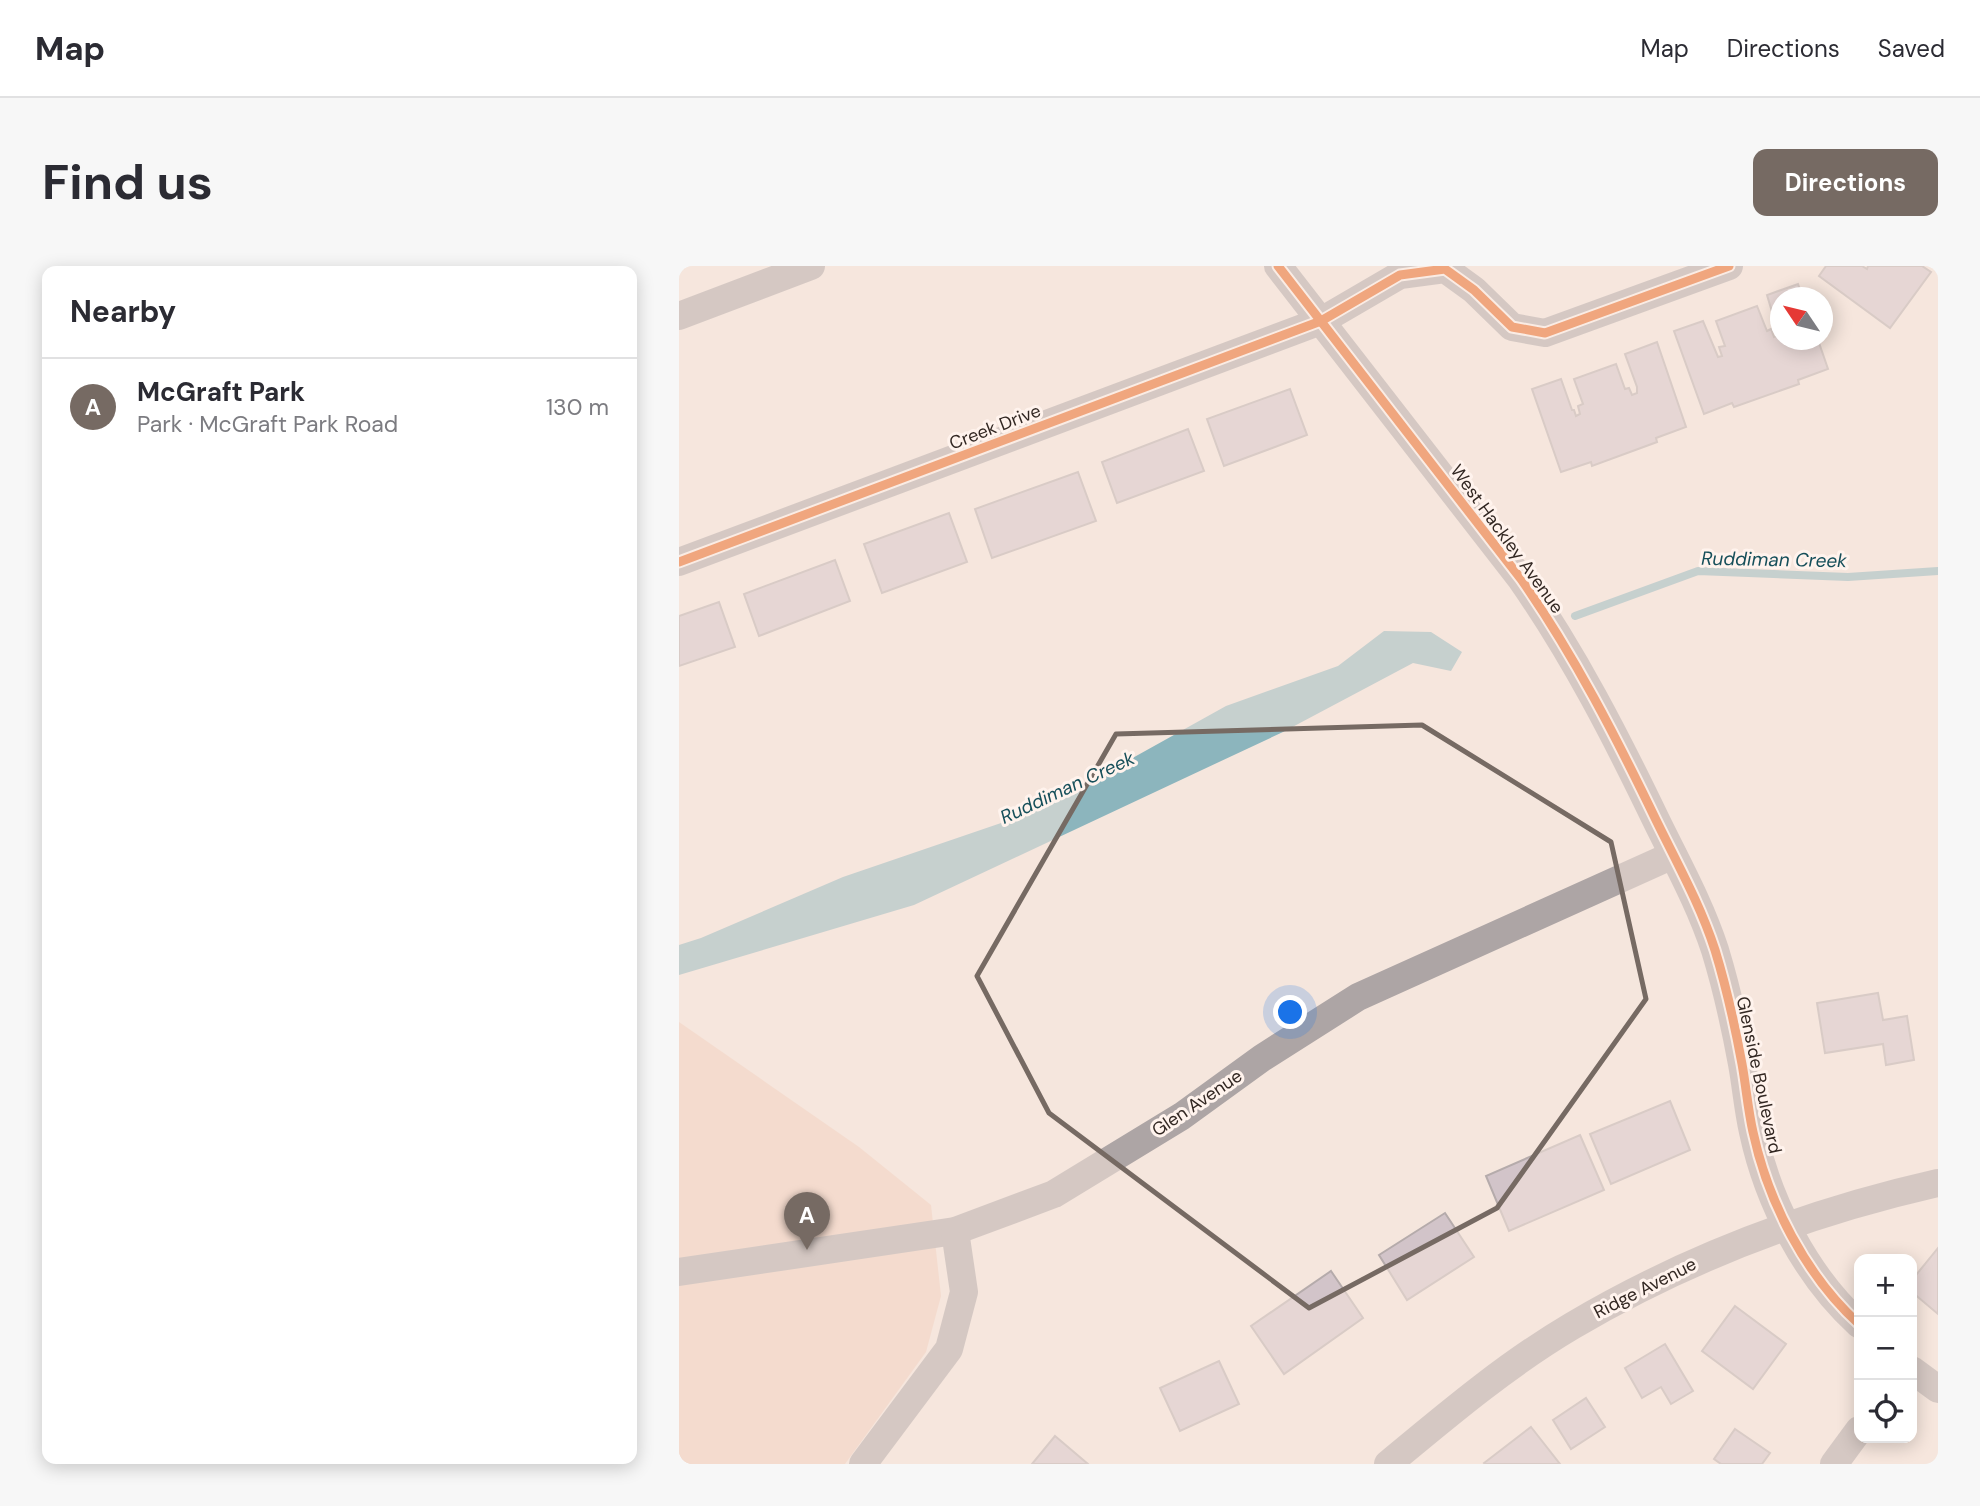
<!DOCTYPE html>
<html lang="en">
<head>
<meta charset="utf-8">
<style>
	:root { --surface:#fff; --page:#f7f7f7; --text:#2b2b33; --muted:#7c7c81; --line:#e1e1e2; --accent:#766a63 }
	body { margin:0; font-family:"DM Sans",sans-serif; background:var(--page); color:var(--text) }
	.controls { position:absolute; right:21px; bottom:21px; display:grid; overflow:hidden; border-radius:14px; box-shadow:0 4px 18px #0003 }
	.controls button { width:63px; height:63px; display:grid; place-items:center; padding:0; border:0; border-bottom:2px solid var(--line); background:var(--surface); color:var(--text); font:35px sans-serif }
	.compass { position:absolute; left:1091px; top:21px; width:63px; height:63px; border-radius:50%; background:var(--surface); box-shadow:0 4px 18px #0003; rotate:305deg }
	.you { position:absolute; left:612px; top:747px; width:24px; height:24px; margin:-18px; border:5px solid #fff; border-radius:50%; background:#1a73e8; box-shadow:0 0 0 10px #1a73e833 }
	.badge { display:grid; place-items:center; width:46px; height:46px; border-radius:50%; background:var(--accent); color:#fff; font-size:23px; font-weight:700 }
	.pin { position:absolute; translate:-50% -58px; filter:drop-shadow(0 2px 4px #0008) }
	.pin::after { content:''; position:absolute; top:37px; width:24px; height:21px; background:inherit; clip-path:polygon(0 0,100% 0,50% 100%) }
	.list { margin:0; padding:0; list-style:none }
	h2 { display:flex; justify-content:space-between; align-items:center; height:91px; margin:0; padding:0 28px; font-size:30px }
	h2 small { font-size:23px; font-weight:400; color:var(--muted) }
	.list li { display:grid; grid-template-columns:46px 1fr auto; gap:21px; align-items:center; box-sizing:border-box; height:98px; padding:0 28px; border-top:2px solid var(--line) }
	.list b { display:block; font-size:26px; white-space:nowrap }
	.list p { margin:0; font-size:23px; white-space:nowrap; color:var(--muted) }
	.list em { font-size:23px; font-style:normal; color:var(--muted) }
	.icon { flex:none; width:38px; height:38px; fill:none; stroke:currentColor; stroke-width:2; stroke-linecap:round; stroke-linejoin:round }
	.map { position:relative; flex:none; width:1259px; height:1198px; overflow:hidden; border-radius:14px }
	header { display:flex; align-items:center; gap:42px; box-sizing:border-box; height:98px; padding:0 35px; background:var(--surface); border-bottom:2px solid var(--line) }
	header strong { font-size:33px }
	nav { display:flex; gap:38px; margin-inline-start:auto; font-size:24px }
	.intro { display:flex; align-items:center; justify-content:space-between; box-sizing:border-box; height:168px; padding:0 42px }
	h1 { margin:0; font-size:49px }
	.button { padding:18px 32px; border-radius:14px; background:var(--accent); color:#fff; font-size:24px; font-weight:700 }
	main { display:flex; gap:42px; padding:0 42px }
	aside { flex:1; background:var(--surface); border-radius:14px; box-shadow:0 4px 18px #0003 }
	.map>svg:first-child { display:block }
	.green { fill:#f1cfbd }
	.water { fill:#8cb5bd }
	.lines { fill:none; stroke-linecap:round; stroke-linejoin:round }
	.stream { stroke:#8cb5bd; stroke-width:8 }
	.building { fill:#d2c4c9; stroke:#b5abab; stroke-width:2 }
	.minor { stroke:#ada5a5; stroke-width:28 }
	.cycleway-casing { stroke:#fff3ed; stroke-width:13 }
	.cycleway { stroke:#e8590c; stroke-width:9 }
	.marked { fill:none; stroke:#766a63; stroke-width:5; stroke-linejoin:round }
	.labels { text-anchor:middle; stroke-width:6; stroke-linejoin:round; paint-order:stroke }
	.street-label { font-size:18px; fill:#322722; stroke:#fff3ed }
	.water-label { font-size:19px; font-style:italic; fill:#164f5a; stroke:#fff3ed }
</style>
</head>
<body>
<header>
<strong>Map</strong>
<nav><a>Map</a><a>Directions</a><a>Saved</a></nav>
</header>
<div class="intro"><h1>Find us</h1><a class="button">Directions</a></div>
<main>
<aside>
<h2>Nearby<small></small></h2>
<ul class="list">
<li><span class="badge">A</span><div><b>McGraft Park</b><p>Park · McGraft Park Road</p></div><em>130 m</em></li>
</ul>
</aside>
<div class="map">
<svg width="1259" height="1198" viewBox="0 0 1259 1198">
	<rect width="100%" height="100%" fill="#f5e6dd"/>
	<polygon class="green" points="0,756 180,881 252,939 262,1030 247,1086 166,1198 0,1198"/>
	<polygon class="water" points="705,365 752,366 783,386 772,405 734,397 604,466 235,639 0,709 0,679 22,672 164,611 325,556 432,504 547,440 659,400"/>
	<g class="lines">
		<polyline class="stream" points="896,350 1019,305 1169,311 1259,305"/>
	</g>
	<g class="building">
		<polygon points="1147,0 1183,0 1188,3 1189,0 1243,0 1252,6 1211,62 1140,10"/>
		<polygon points="1119,18 1124,32 1101,32 1101,74 1139,74 1149,103 1119,114 1120,118 1055,141 1053,137 1025,148 995,65 1024,55 1039,91 1043,90 1040,81 1046,80 1037,55 1078,40 1088,65 1092,63 1095,71 1100,69 1088,29"/>
		<polygon points="978,76 1007,161 977,172 978,176 913,200 912,196 882,206 853,123 882,113 893,144 895,144 897,150 901,148 899,140 904,138 895,113 937,98 946,123 950,122 953,129 958,127 958,121 946,88"/>
		<polygon points="611,123 628,169 545,200 528,153"/>
		<polygon points="509,163 525,205 438,237 423,196"/>
		<polygon points="399,206 417,255 313,292 296,243"/>
		<polygon points="270,247 288,296 203,327 185,278"/>
		<polygon points="156,294 171,335 80,370 65,328"/>
		<polygon points="40,336 56,381 0,400 0,350"/>
		<polygon points="1199,727 1204,754 1228,750 1235,794 1207,799 1204,778 1146,787 1138,737"/>
		<polygon points="991,835 1011,884 932,918 911,868"/>
		<polygon points="901,869 925,924 830,965 807,910"/>
		<polygon points="766,947 795,991 728,1034 700,989"/>
		<polygon points="1259,982 1259,1048 1233,1026 1233,1014"/>
		<polygon points="652,1005 684,1052 605,1108 572,1060"/>
		<polygon points="1056,1040 1107,1078 1074,1123 1023,1085"/>
		<polygon points="986,1078 1014,1125 992,1138 982,1121 963,1132 946,1102"/>
		<polygon points="540,1095 560,1138 501,1165 481,1122"/>
		<polygon points="907,1132 926,1161 892,1183 874,1154"/>
		<polygon points="852,1161 881,1198 806,1198 805,1197"/>
		<polygon points="1056,1163 1091,1187 1083,1198 1042,1198 1035,1193"/>
		<polygon points="376,1170 409,1198 353,1198"/>
	</g>
	<g class="lines">
		<g class="minor">
			<path d="M599 0 842 313C895 389 937 471 977 554 998 597 1021 638 1036 684 1047 720 1056 760 1063 798 1067 820 1069 844 1074 866 1089 936 1127 1010 1180 1058"/>
			<polyline points="0,50 132,0"/>
			<polyline points="0,296 642,55 721,9 766,3 795,24 833,61 866,67 1050,0"/>
			<polyline points="0,1006 276,965 375,928 503,850 583,792 679,731 994,589"/>
			<polyline points="1233,1104 1259,1123"/>
			<polyline points="184,1198 270,1083 285,1026 276,965"/>
			<path d="M709 1198C768 1149 827 1099 893 1060 1006 993 1131 946 1259 917"/>
			<polyline points="1155,1198 1180,1164"/>
		</g>
		<defs>
			<g id="cycleway">
				<path d="M599 0 842 313C895 389 937 471 977 554 998 597 1021 638 1036 684 1047 720 1056 760 1063 798 1067 820 1069 844 1074 866 1089 936 1127 1010 1180 1058"/>
				<polyline points="0,296 642,55 721,9 766,3 795,24 833,61 866,67 1050,0"/>
			</g>
		</defs>
		<use href="#cycleway" class="cycleway-casing"/>
		<use href="#cycleway" class="cycleway"/>
	</g>
	<path d="M0 0H1259V1198H0ZM743 459 932 576 967 733 818 942 630 1042 370 847 298 710 437 468Z" fill="#f5e6dd" fill-opacity=".55" fill-rule="evenodd"/>
	<path class="marked" d="M743 459 932 576 967 733 818 942 630 1042 370 847 298 710 437 468Z"/>
	<g class="labels">
		<g class="street-label">
			<text transform="translate(316 161) rotate(-21)" y="6">Creek Drive</text>
			<text transform="translate(828 273) rotate(54)" y="6">West Hackley Avenue</text>
			<text transform="translate(1080 809) rotate(78)" y="6">Glenside Boulevard</text>
			<text transform="translate(518 837) rotate(-34)" y="6">Glen Avenue</text>
			<text transform="translate(966 1022) rotate(-27)" y="6">Ridge Avenue</text>
		</g>
		<g class="water-label">
			<text transform="translate(1095 293) rotate(1)" y="7">Ruddiman Creek</text>
			<text transform="translate(388 521) rotate(-25)" y="7">Ruddiman Creek</text>
		</g>
	</g>
</svg>
<div class="controls">
<button>+</button>
<button>−</button>
<button><svg class="icon" aria-label="locate" viewBox="0 0 24 24"><circle cx="12" cy="12" r="6"/><path d="M12 2v4M12 18v4M2 12h4M18 12h4"/></svg></button>
</div>
<svg class="compass" viewBox="-18 -18 36 36"><path d="M0-13l5 13h-10z" fill="#e53935"/><path d="M0 13l5-13h-10z" fill="#7c7c81"/></svg>
<div class="you"></div>
<div class="pin badge" style="left:128px;top:984px">A</div>
</div>
</main>
</body>
</html>
